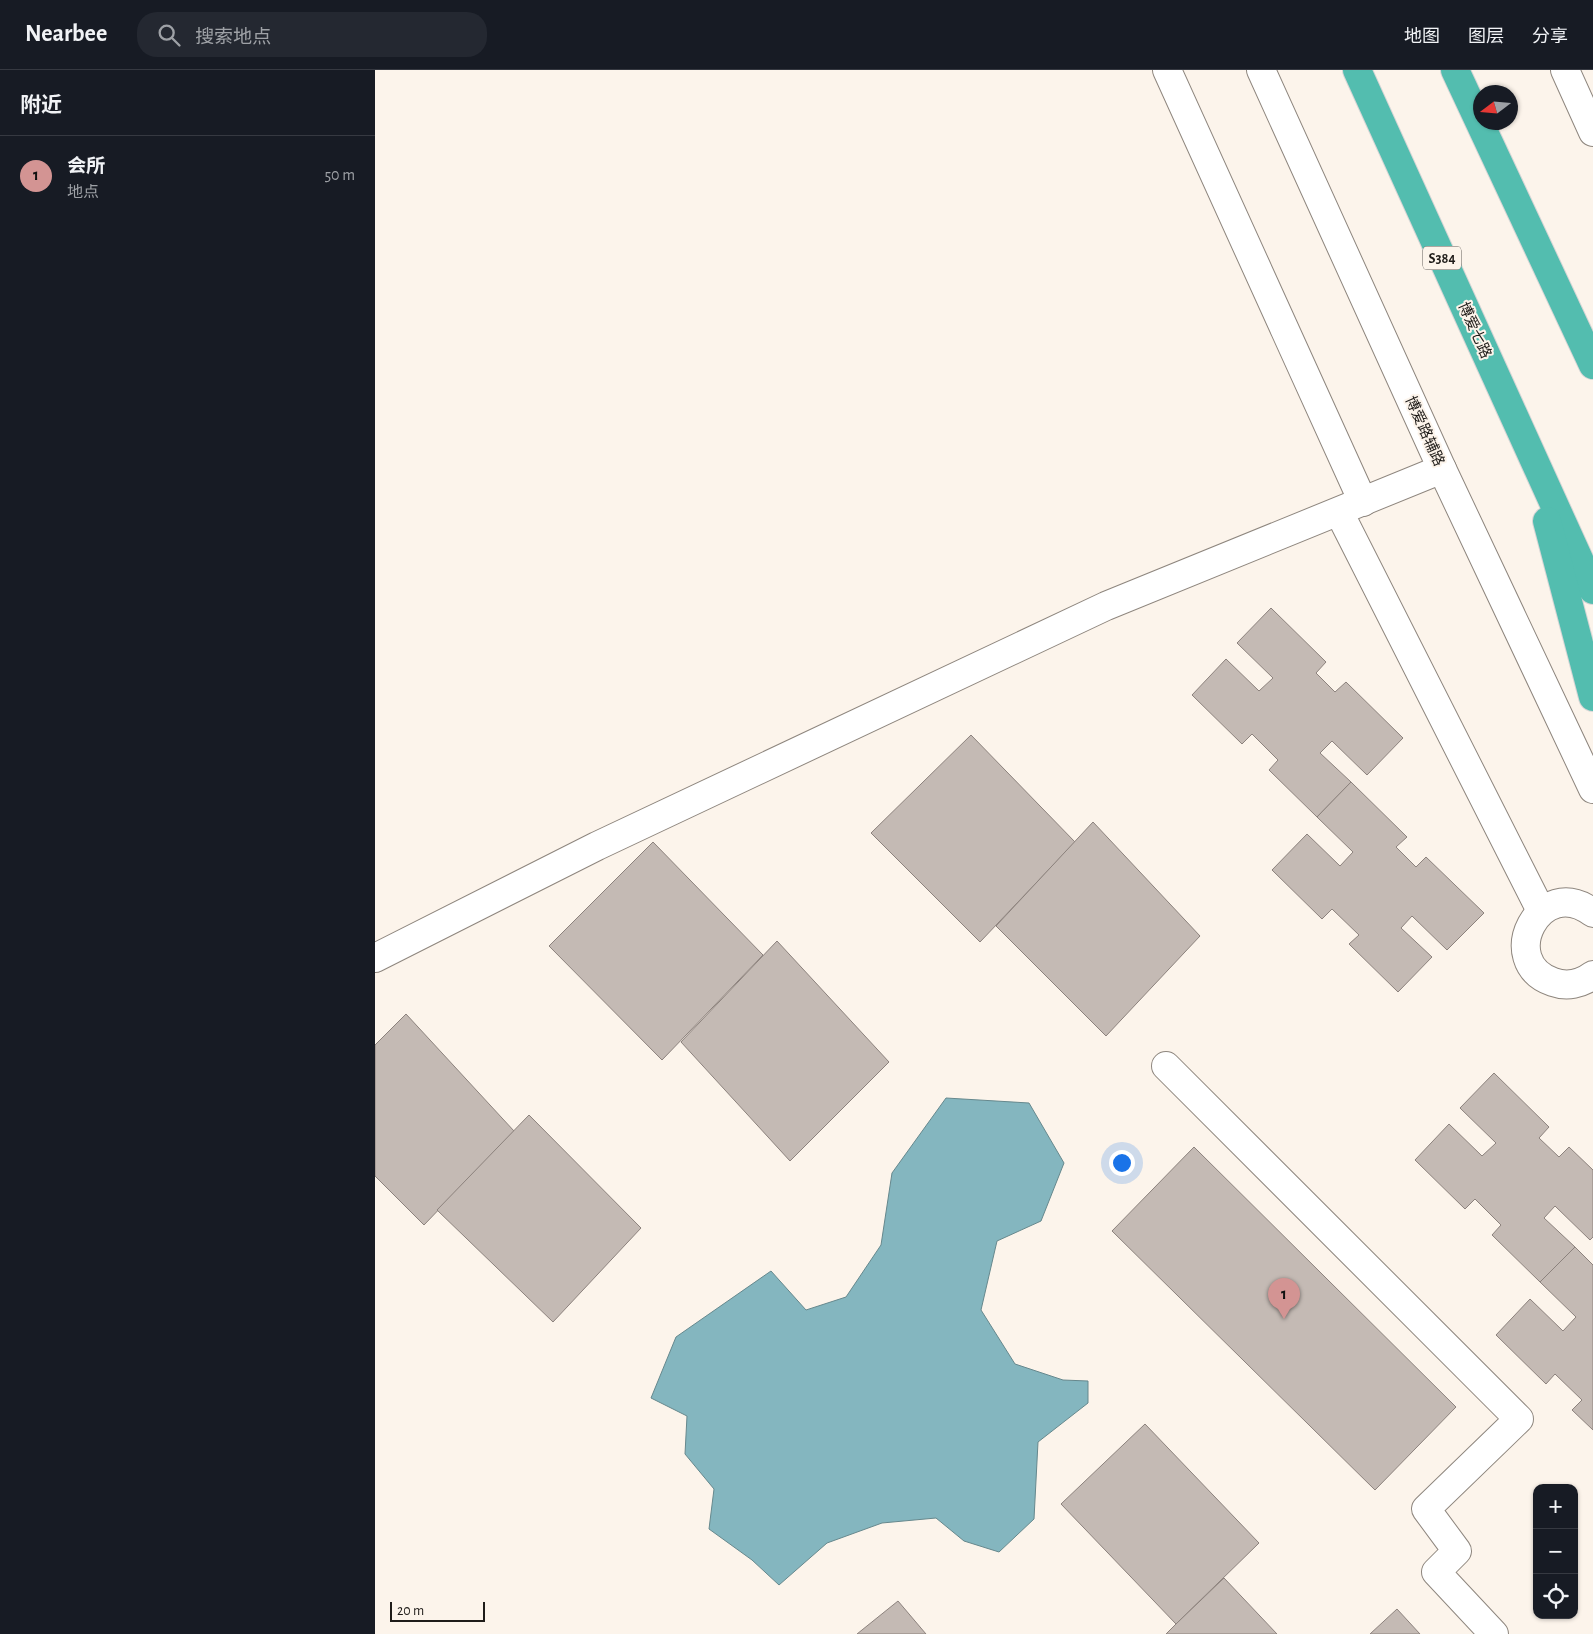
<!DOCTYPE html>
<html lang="zh">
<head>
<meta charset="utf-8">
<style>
	:root { --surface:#171b24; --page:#242831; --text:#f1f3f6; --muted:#9ea1a6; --line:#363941; --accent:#d39493 }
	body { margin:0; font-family:"Alegreya Sans","Noto Sans SC",sans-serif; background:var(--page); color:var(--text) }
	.controls { position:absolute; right:15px; bottom:15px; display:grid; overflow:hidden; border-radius:10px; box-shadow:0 1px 4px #0004 }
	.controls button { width:45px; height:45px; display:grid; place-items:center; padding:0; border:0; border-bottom:1px solid var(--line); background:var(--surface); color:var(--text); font:25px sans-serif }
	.compass { position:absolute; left:1098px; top:15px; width:45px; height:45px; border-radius:50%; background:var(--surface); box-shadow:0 1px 4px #0004; rotate:254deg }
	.scale { position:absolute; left:15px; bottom:12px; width:95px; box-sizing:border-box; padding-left:5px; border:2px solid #1f1c19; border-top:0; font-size:14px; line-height:18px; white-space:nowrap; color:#1f1c19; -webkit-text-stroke:4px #fcf4eb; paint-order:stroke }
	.you { position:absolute; left:746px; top:1092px; width:18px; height:18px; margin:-12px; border:4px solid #fff; border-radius:50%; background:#1a73e8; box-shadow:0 0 0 8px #1a73e833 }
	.badge { display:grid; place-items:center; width:32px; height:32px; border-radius:50%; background:var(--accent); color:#111; font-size:16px; font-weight:700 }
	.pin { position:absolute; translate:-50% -41px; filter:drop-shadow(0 1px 2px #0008) }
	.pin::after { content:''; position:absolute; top:26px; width:18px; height:15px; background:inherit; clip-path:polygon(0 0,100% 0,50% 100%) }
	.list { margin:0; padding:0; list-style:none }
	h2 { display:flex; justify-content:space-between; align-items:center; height:65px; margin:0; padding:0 20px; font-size:21px }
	h2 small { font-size:16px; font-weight:400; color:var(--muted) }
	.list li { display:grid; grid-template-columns:32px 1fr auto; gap:15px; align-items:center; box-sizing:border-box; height:80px; padding:0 20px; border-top:1px solid var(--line) }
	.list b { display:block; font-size:19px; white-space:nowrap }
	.list p { margin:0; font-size:16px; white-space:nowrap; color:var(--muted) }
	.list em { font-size:16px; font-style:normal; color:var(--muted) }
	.icon { flex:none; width:28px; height:28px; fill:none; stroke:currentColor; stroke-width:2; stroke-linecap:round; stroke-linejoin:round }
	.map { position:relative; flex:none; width:1218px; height:1564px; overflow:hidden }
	header { display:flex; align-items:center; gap:30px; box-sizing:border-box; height:70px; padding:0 25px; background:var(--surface); border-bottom:1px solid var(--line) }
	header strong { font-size:24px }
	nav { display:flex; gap:28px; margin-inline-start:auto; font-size:18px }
	.search { width:350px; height:45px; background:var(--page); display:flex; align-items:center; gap:12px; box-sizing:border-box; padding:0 18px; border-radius:20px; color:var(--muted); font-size:19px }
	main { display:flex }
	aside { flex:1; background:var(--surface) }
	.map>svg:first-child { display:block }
	.water { fill:#84b6bf; stroke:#66888d }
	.building { fill:#c4bab4; stroke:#8c827d }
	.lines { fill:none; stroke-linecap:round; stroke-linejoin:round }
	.minor-casing { stroke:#8e867e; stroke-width:30 }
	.highway-casing { stroke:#d7d6d6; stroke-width:30 }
	.minor { stroke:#fff; stroke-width:28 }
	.highway { stroke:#53bdaf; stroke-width:28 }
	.labels { text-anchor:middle; stroke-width:4; stroke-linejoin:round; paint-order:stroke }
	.shield { fill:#fcf4eb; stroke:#615d58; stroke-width:1 }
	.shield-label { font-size:14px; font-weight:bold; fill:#1f1c19 }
	.street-label { font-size:15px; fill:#1f1c19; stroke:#fcf4eb }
</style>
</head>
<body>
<header>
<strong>Nearbee</strong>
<div class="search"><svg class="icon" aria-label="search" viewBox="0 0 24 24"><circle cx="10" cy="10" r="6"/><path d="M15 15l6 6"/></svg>搜索地点</div>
<nav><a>地图</a><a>图层</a><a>分享</a></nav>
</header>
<main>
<aside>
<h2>附近<small></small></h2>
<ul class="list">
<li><span class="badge">1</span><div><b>会所</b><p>地点</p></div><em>50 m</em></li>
</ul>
</aside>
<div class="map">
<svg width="1218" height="1564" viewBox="0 0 1218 1564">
	<rect width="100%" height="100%" fill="#fcf4eb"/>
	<polygon class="water" points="571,1028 654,1033 689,1093 666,1151 622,1171 606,1240 640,1294 688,1310 713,1311 713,1333 663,1372 659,1449 624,1482 589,1471 561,1448 507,1453 452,1473 404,1515 377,1490 334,1459 339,1419 310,1384 312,1346 276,1328 301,1267 396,1201 431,1240 471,1227 506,1175 517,1103"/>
	<g class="building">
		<polygon points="896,538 951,592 941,603 960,622 971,612 1028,668 992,705 957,671 945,683 976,712 942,747 894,700 903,690 877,664 867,674 817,625 851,589 884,621 898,608 862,573"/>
		<polygon points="596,665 700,772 605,872 496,763"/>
		<polygon points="976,712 1032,767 1021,777 1041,797 1051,787 1109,843 1072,880 1037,846 1026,858 1057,887 1023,922 974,874 984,865 957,839 947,849 897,800 932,764 965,796 978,782 942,747"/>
		<polygon points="718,752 825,866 731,966 621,856"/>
		<polygon points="278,772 388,885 287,990 174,876"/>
		<polygon points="402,871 514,992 415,1091 306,972"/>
		<polygon points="31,944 139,1061 49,1155 0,1106 0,975"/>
		<polygon points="1119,1003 1174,1057 1164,1068 1184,1087 1194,1077 1218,1100 1218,1167 1215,1170 1180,1136 1169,1148 1200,1177 1165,1212 1117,1165 1126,1155 1100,1129 1090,1139 1040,1090 1074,1054 1107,1086 1121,1073 1085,1038"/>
		<polygon points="154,1045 266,1158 178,1252 62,1140"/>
		<polygon points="819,1077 1081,1337 1000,1420 737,1161"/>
		<polygon points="1200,1177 1218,1195 1218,1360 1197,1340 1207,1330 1180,1304 1171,1314 1121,1265 1155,1229 1188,1261 1201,1247 1165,1212"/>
		<polygon points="770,1354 884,1473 801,1554 686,1434"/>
		<polygon points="849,1508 902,1564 791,1564 801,1554"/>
		<polygon points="523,1531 551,1564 482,1564"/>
		<polygon points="1022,1539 1045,1564 995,1564"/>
	</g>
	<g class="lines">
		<defs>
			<g id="minor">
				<polyline points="792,0 988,432"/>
				<polyline points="886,0 1067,399 1218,719"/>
				<polyline points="1190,0 1218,62"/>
				<polyline points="964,442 1166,841"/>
				<path d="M1218 843C1165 802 1120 892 1178 912 1192 917 1206 914 1218 905"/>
				<polyline points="0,888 222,776 731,536 1067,399"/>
				<polyline points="791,996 1144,1349 1051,1439 1082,1481 1061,1502 1119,1564"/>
			</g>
			<g id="highway">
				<polyline points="982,0 1218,520"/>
				<polyline points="1080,0 1218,295"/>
				<polyline points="1172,451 1218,627"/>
			</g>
		</defs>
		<use href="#minor" class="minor-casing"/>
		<use href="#highway" class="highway-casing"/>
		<use href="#minor" class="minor"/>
		<use href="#highway" class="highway"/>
	</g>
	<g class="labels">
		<rect class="shield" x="1048" y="176.5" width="38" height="23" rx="4"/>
		<g class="shield-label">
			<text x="1067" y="193">S384</text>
		</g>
		<g class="street-label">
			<text transform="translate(1100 260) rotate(66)" y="5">博爱七路</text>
			<text transform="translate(1050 361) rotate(66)" y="5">博爱路辅路</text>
		</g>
	</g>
</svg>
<div class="controls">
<button>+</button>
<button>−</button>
<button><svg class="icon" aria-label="locate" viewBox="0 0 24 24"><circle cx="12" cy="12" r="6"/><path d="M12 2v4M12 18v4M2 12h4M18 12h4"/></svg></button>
</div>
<svg class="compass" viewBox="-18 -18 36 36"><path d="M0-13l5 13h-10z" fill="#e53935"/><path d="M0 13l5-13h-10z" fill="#9ea1a6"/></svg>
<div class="scale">20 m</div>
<div class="you"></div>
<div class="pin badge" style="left:909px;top:1249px">1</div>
</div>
</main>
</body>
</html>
